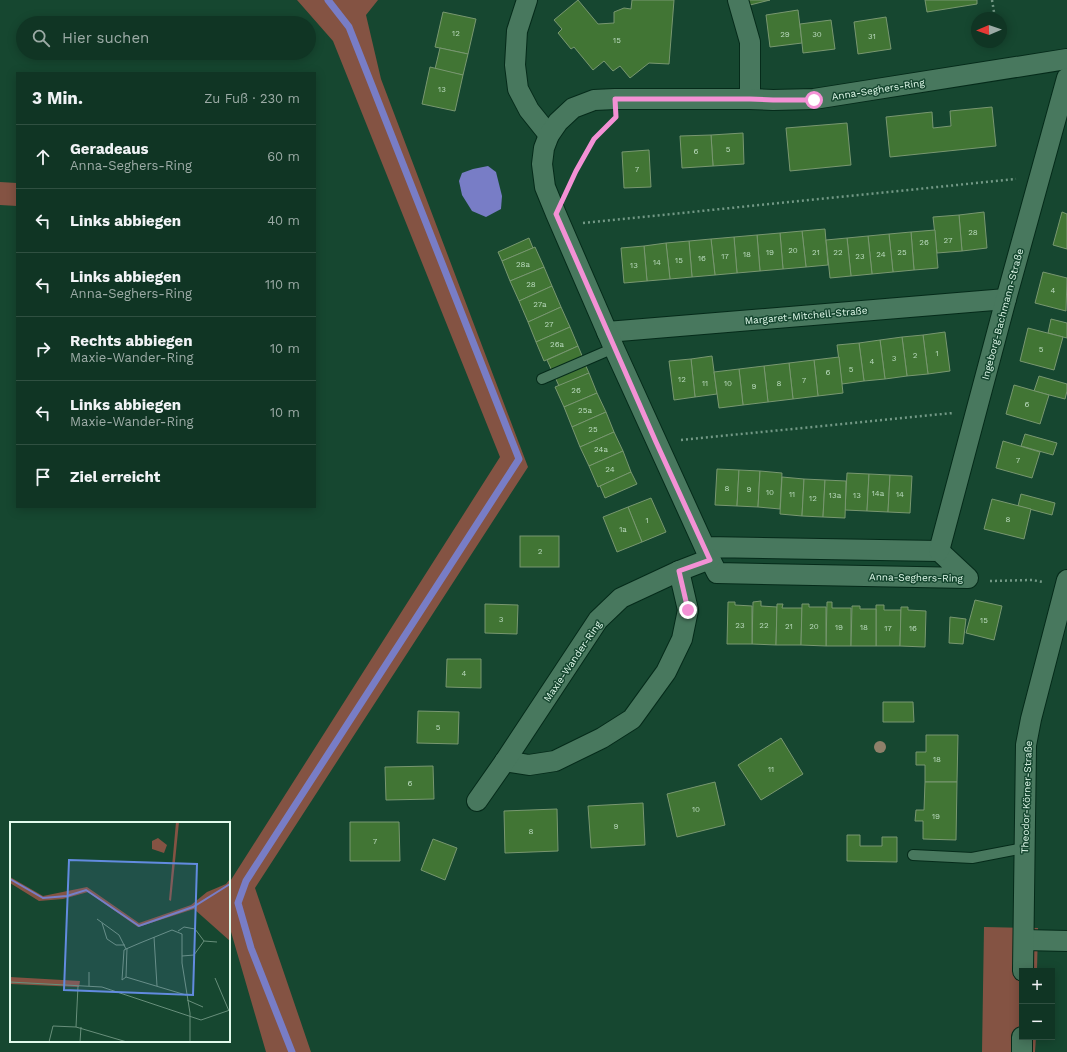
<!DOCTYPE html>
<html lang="de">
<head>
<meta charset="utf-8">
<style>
	:root { --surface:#103524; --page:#1e4031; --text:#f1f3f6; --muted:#9caba6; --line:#305041 }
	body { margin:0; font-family:"Work Sans",sans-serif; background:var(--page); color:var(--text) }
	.controls { position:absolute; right:12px; bottom:12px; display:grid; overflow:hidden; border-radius:0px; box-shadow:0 2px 10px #0003 }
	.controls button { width:36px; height:36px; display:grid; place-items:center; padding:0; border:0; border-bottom:1px solid var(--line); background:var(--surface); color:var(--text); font:20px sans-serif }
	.compass { position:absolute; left:971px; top:12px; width:36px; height:36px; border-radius:50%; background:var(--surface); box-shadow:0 2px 10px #0003; rotate:268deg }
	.stop { position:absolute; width:12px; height:12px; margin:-9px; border:3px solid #f391d5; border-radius:50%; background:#fff }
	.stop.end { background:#f391d5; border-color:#fff; box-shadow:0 1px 4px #0008 }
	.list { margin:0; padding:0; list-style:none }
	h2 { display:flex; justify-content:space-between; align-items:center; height:52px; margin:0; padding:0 16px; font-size:17px }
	h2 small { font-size:13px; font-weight:400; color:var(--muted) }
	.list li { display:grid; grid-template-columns:26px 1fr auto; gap:12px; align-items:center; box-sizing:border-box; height:64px; padding:0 16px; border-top:1px solid var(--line) }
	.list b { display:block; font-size:15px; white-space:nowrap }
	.list p { margin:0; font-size:13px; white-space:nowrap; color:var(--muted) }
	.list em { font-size:13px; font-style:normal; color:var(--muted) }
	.icon { flex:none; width:22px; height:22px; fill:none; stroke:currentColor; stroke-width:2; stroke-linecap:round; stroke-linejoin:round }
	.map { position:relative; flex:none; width:1067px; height:1052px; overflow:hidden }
	.search { position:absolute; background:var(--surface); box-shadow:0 2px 10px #0003; left:16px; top:16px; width:300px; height:44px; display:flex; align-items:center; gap:10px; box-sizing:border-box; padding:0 14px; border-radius:22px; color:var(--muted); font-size:15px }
	.panel { position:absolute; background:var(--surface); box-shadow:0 2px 10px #0003; left:16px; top:72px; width:300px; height:436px; border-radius:0px }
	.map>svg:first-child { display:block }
	.green { fill:#845343 }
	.water { fill:#787dc6 }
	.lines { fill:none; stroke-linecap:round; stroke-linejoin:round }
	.stream { stroke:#787dc6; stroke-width:7 }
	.building { fill:#417534; stroke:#789770 }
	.lane-casing { stroke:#052b1a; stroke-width:12 }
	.street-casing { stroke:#052b1a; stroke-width:22 }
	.path { stroke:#739986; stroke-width:2.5; stroke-dasharray:2 3; stroke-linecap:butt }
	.lane { stroke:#48785e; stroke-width:10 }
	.street { stroke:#48785e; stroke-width:20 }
	.tree { fill:#8f806a }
	.route { stroke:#f391d5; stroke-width:5 }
	.labels { text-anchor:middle; stroke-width:3; stroke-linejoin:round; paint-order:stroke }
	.number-label { font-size:8px; fill:#badabe }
	.street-label { font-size:10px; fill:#e2fbec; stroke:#164730 }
	.inset-river { fill:none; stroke:#787dc6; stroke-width:2 }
	.inset-road { fill:none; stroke:#688f7b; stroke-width:1 }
	.view { fill:#628bdf; fill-opacity:0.15; stroke:#628bdf; stroke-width:2 }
	.inset-edge { fill:none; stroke:#e2fbec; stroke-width:2 }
</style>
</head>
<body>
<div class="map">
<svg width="1067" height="1052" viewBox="0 0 1067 1052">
	<rect width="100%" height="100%" fill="#164730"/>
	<g class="green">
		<polygon points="297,0 378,0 366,15 381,79 528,467 255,888 311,1052 266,1052 229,925 229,883 500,457 333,41"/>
		<polygon points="0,182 17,183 17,206 0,205"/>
		<polygon points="984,927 1038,928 1037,971 1022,971 1022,1037 1036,1037 1035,1052 982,1052"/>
	</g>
	<polygon class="water" points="488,166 496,172 502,196 501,209 486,217 472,211 462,195 459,181 462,173 473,169"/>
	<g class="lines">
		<polyline class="stream" points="292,1052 251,948 238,903 246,881 519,459 349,27 328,0"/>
	</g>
	<g class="building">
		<polygon points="578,0 598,24 614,23 614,12 624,8 631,9 632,0 674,0 669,64 649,63 630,78 620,66 613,71 604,61 593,70 574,47 571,49 558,33 562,29 554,20"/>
		<polygon points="745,0 770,0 746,6"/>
		<polygon points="925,0 977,0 977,4 927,12"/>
		<polygon points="798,10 802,43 770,47 766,15"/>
		<polygon points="443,12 476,19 468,54 435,47"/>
		<polygon points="886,17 891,49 858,54 854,22"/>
		<polygon points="831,20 835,49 803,53 800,24"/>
		<polygon points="440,48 468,54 463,75 435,69"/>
		<polygon points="430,67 463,75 455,111 422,104"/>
		<polygon points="992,107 996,146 890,157 886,117 932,112 933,128 951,126 950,111"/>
		<polygon points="847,123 851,165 790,171 786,128"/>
		<polygon points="743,133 744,164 713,166 711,135"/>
		<polygon points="711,135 713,166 682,168 680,136"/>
		<polygon points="649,150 651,187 624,188 622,152"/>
		<polygon points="984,212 987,248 962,251 959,215"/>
		<polygon points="1062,212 1067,214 1067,249 1053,245"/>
		<polygon points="959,215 962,251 937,253 933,217"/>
		<polygon points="825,229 828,265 806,267 802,231"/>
		<polygon points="935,230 938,268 914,270 911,232"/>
		<polygon points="802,231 806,267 783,269 780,233"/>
		<polygon points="911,232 914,270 893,272 889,234"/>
		<polygon points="780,233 783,269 760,271 757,235"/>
		<polygon points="889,234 893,272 872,274 868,236"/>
		<polygon points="757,235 760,271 737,273 734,237"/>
		<polygon points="868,236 872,274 851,276 847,238"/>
		<polygon points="734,237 737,273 715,275 711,239"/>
		<polygon points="529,238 533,248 502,261 498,252"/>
		<polygon points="847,238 851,276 830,278 826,240"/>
		<polygon points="711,239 715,275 692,277 689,241"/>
		<polygon points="689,241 692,277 670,279 666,243"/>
		<polygon points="666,243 670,279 647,281 644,246"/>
		<polygon points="644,246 647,281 624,283 621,248"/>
		<polygon points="535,247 544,267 510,281 502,261"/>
		<polygon points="544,267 552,286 519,301 510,281"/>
		<polygon points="1043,272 1067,278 1066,311 1035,303"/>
		<polygon points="552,286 561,307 528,322 519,301"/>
		<polygon points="561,307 570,327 536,342 528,322"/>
		<polygon points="1051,319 1067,323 1067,338 1048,333"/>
		<polygon points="570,327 578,346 544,361 536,342"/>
		<polygon points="1028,328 1063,337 1054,370 1020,361"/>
		<polygon points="945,332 950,371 928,374 923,335"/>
		<polygon points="923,335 928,374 907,376 902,337"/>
		<polygon points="902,337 907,376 885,379 880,340"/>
		<polygon points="880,340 885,379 864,381 859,343"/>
		<polygon points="859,343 864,381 842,384 837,345"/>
		<polygon points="578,346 583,358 552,371 547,360"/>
		<polygon points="712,356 717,394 695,397 691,359"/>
		<polygon points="839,357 843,393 818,396 814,360"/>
		<polygon points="691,359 695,397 674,400 669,361"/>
		<polygon points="814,360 818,396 793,399 789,363"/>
		<polygon points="789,363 793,399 768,402 764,366"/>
		<polygon points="585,364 589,373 559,386 555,377"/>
		<polygon points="764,366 768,402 743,405 739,369"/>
		<polygon points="739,369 743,405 719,408 714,372"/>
		<polygon points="589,373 597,393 564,407 555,387"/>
		<polygon points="1039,376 1067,384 1067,391 1065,399 1034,391"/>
		<polygon points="1014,385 1049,395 1040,424 1006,414"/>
		<polygon points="597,393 606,412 572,427 564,407"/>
		<polygon points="606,412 614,432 580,447 572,427"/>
		<polygon points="614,432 623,451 589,466 580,447"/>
		<polygon points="1025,434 1057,443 1053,455 1021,446"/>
		<polygon points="1003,441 1040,452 1032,478 996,468"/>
		<polygon points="623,451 631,472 598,487 589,466"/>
		<polygon points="717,469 739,470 737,506 715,505"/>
		<polygon points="739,470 760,471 758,507 737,506"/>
		<polygon points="760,471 782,473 780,509 758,507"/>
		<polygon points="631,472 637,484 605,498 600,486"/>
		<polygon points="847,473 869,474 867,511 845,510"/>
		<polygon points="869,474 890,475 888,512 867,511"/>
		<polygon points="890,475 912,476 910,513 888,512"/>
		<polygon points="782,477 804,479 802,516 780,514"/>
		<polygon points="804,479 825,480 823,517 802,516"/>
		<polygon points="825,480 846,481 845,518 823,517"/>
		<polygon points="1021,494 1055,503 1052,515 1018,506"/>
		<polygon points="651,498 666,532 642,542 628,507"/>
		<polygon points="992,499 1031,509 1024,539 984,529"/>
		<polygon points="628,507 642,542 617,552 603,517"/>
		<rect x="520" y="536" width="39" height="31"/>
		<polygon points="975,600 1002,606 994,640 966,633"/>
		<polygon points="761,601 761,606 777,607 776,645 752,644 753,602"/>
		<polygon points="728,602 735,602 735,605 752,606 752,644 727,644"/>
		<polygon points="827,602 832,602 832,608 851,608 851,646 826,646"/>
		<polygon points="485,604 518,605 517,634 485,633"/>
		<polygon points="777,604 783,604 782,608 802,608 801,645 776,645"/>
		<polygon points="802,604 809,604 809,607 826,607 826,646 801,645"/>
		<polygon points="876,605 884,605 884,610 901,610 900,646 876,646"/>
		<polygon points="852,606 860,606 860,609 876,609 876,646 851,646"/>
		<polygon points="901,607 908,607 908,610 926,611 925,647 900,646"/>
		<polygon points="950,617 966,619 963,644 949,643"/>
		<polygon points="447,659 481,659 481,688 446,687"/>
		<polygon points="883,702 913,702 914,722 883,722"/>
		<polygon points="418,711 459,712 458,744 417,743"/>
		<polygon points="926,735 958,735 957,782 925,782 925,765 916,765 916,752 926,752"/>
		<polygon points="781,738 803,774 761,800 738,765"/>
		<polygon points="433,766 434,799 386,800 385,767"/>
		<polygon points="715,782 725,825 677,837 667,794"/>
		<polygon points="925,782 957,782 956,840 923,839 923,821 915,821 916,810 924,810"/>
		<polygon points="643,803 645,845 591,848 588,806"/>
		<polygon points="557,809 558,851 505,853 504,811"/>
		<polygon points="350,822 399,822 400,861 350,861"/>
		<polygon points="847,835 860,835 860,846 882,846 882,837 897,837 897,862 847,861"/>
		<polygon points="433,839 457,848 445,880 421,870"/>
	</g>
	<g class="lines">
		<defs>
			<g id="lane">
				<polyline points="542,379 614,348"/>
				<polyline points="913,855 972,858 1024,848"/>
			</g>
			<g id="street">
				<polyline points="527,0 517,31 515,65 518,89 529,110 549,135"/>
				<polyline points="738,0 750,42 750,99"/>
				<polyline points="607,332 1006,299"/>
				<polyline points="705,547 939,551 968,578 717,573 710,559 614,348 556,214 545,187 542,164 544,148 549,135 558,122 573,108 594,100 615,99 750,99 773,100 814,99 1067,59"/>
				<polyline points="939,551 1006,299 1067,78"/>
				<polyline points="505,761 529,765 555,761 602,738 632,719 666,672 682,639 688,610 679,571"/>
				<polyline points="477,801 505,761 598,620 621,598 679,571 710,559"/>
				<polyline points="1024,940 1067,941"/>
				<polyline points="1023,971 1026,745 1031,719 1067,580"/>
				<polyline points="1022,1052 1022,1037"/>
			</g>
		</defs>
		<use href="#lane" class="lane-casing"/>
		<use href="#street" class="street-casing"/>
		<g class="path">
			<polyline points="992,0 995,18"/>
			<polyline points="569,185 576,171 594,139 612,122"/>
			<polyline points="583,223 1016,179"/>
			<polyline points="681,440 953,413"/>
			<polyline points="990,581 1032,580 1043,582"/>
		</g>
		<use href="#lane" class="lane"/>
		<use href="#street" class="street"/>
	</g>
	<circle class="tree" cx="880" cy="747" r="6"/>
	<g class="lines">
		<polyline class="route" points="688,610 679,571 710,560 656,442 556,214 576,171 594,139 616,117 615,99 750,99 773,100 814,100"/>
	</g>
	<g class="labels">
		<g class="number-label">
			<text x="456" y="36">12</text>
			<text x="785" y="37">29</text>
			<text x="817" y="37">30</text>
			<text x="872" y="39">31</text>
			<text x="617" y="43">15</text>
			<text x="442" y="92">13</text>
			<text x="728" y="152">5</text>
			<text x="696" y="154">6</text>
			<text x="637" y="172">7</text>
			<text x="973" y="235">28</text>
			<text x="948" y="243">27</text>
			<text x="924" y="245">26</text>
			<text x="793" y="253">20</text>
			<text x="770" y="255">19</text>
			<text x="816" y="255">21</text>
			<text x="838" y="255">22</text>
			<text x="902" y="255">25</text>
			<text x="747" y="257">18</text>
			<text x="881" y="257">24</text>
			<text x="725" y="259">17</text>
			<text x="860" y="259">23</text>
			<text x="702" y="261">16</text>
			<text x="679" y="263">15</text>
			<text x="657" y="265">14</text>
			<text x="523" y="267">28a</text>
			<text x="634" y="268">13</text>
			<text x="531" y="287">28</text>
			<text x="1053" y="293">4</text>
			<text x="540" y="307">27a</text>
			<text x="549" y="327">27</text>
			<text x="557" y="347">26a</text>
			<text x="1041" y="352">5</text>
			<text x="937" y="356">1</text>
			<text x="915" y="358">2</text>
			<text x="894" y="361">3</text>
			<text x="872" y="364">4</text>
			<text x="851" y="372">5</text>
			<text x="828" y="375">6</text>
			<text x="682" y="382">12</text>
			<text x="804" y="383">7</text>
			<text x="705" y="386">11</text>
			<text x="728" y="386">10</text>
			<text x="779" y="386">8</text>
			<text x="754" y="389">9</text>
			<text x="576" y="393">26</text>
			<text x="1027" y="407">6</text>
			<text x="585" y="413">25a</text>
			<text x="593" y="432">25</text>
			<text x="601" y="452">24a</text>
			<text x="1018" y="463">7</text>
			<text x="610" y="472">24</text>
			<text x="727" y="491">8</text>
			<text x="749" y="492">9</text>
			<text x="770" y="495">10</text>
			<text x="878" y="496">14a</text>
			<text x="792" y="497">11</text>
			<text x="900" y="497">14</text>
			<text x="835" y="498">13a</text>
			<text x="857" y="498">13</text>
			<text x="813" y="501">12</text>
			<text x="1008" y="522">8</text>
			<text x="647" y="523">1</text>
			<text x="623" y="532">1a</text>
			<text x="540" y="554">2</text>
			<text x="501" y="622">3</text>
			<text x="984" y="623">15</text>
			<text x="740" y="628">23</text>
			<text x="764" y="628">22</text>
			<text x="789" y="629">21</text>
			<text x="814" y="629">20</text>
			<text x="839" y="630">19</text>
			<text x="864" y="630">18</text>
			<text x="888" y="631">17</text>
			<text x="913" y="631">16</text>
			<text x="464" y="676">4</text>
			<text x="438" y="730">5</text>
			<text x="937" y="762">18</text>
			<text x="771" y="772">11</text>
			<text x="410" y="786">6</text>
			<text x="696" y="812">10</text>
			<text x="936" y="819">19</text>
			<text x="616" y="829">9</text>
			<text x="531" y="834">8</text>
			<text x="375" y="844">7</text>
		</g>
		<g class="street-label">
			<text transform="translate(878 89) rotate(-9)" y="4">Anna-Seghers-Ring</text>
			<text transform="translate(1002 314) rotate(-75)" y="4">Ingeborg-Bachmann-Straße</text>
			<text transform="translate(806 315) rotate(-5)" y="4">Margaret-Mitchell-Straße</text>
			<text transform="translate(916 577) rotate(1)" y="4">Anna-Seghers-Ring</text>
			<text transform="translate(572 661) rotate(-56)" y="4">Maxie-Wander-Ring</text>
			<text transform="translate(1026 797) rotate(-88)" y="4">Theodor-Körner-Straße</text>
		</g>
	</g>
	<g transform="translate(10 822)">
		<rect width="220" height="220" fill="#164730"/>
		<path d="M166 0H169L161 79 159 78ZM148 16 157 23 154 31 142 27V19ZM0 55 33 74 77 65 129 101 181 83 197 70 216 62 220 57V119L184 87 128 105 78 70 53 77 29 79 0 61ZM0 155 70 159 69 165 0 162Z" fill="#845343"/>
		<path class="inset-river" d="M0 57 33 76 57 74 76 68 129 104 183 85 220 62"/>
		<path class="inset-road" d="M87 97 109 113 116 127M92 101 97 117 106 123H115M168 109 174 105 185 107 194 119 184 133 172 134M144 115 147 164M194 119 207 120M117 126 116 155 112 158 114 128 116 127 130 121 162 108 172 112V141L180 191V220M79 150V164M116 155 176 173M205 156 219 189M0 160 92 165 191 198 220 188M68 164 66 205 117 220M177 178 193 185M39 220 43 204 66 205M70 220 71 205"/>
		<path class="view" d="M59 38 187 42 183 173 54 168Z"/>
		<rect width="220" height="220" class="inset-edge"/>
	</g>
</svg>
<div class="controls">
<button>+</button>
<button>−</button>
</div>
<svg class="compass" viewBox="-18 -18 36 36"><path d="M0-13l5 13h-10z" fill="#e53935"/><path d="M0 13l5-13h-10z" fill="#9caba6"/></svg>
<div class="stop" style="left:814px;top:100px"></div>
<div class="stop end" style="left:688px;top:610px"></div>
<div class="search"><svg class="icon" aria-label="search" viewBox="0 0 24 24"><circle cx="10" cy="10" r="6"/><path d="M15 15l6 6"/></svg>Hier suchen</div>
<section class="panel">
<h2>3 Min.<small>Zu Fuß · 230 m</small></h2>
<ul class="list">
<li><svg class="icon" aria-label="ahead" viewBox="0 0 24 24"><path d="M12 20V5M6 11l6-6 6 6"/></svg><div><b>Geradeaus</b><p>Anna-Seghers-Ring</p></div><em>60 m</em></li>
<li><svg class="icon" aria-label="left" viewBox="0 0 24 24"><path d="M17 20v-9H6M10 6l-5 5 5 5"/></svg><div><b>Links abbiegen</b></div><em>40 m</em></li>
<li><svg class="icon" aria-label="left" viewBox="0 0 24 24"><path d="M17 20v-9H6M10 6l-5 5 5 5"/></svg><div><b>Links abbiegen</b><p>Anna-Seghers-Ring</p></div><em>110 m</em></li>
<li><svg class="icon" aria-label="right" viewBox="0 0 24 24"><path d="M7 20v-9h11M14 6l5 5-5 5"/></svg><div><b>Rechts abbiegen</b><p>Maxie-Wander-Ring</p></div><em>10 m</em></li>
<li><svg class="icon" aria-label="left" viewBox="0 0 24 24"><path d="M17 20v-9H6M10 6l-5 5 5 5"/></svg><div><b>Links abbiegen</b><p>Maxie-Wander-Ring</p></div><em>10 m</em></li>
<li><svg class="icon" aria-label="arrive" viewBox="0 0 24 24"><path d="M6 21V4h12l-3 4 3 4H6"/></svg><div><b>Ziel erreicht</b></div></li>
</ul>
</section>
</div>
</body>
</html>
